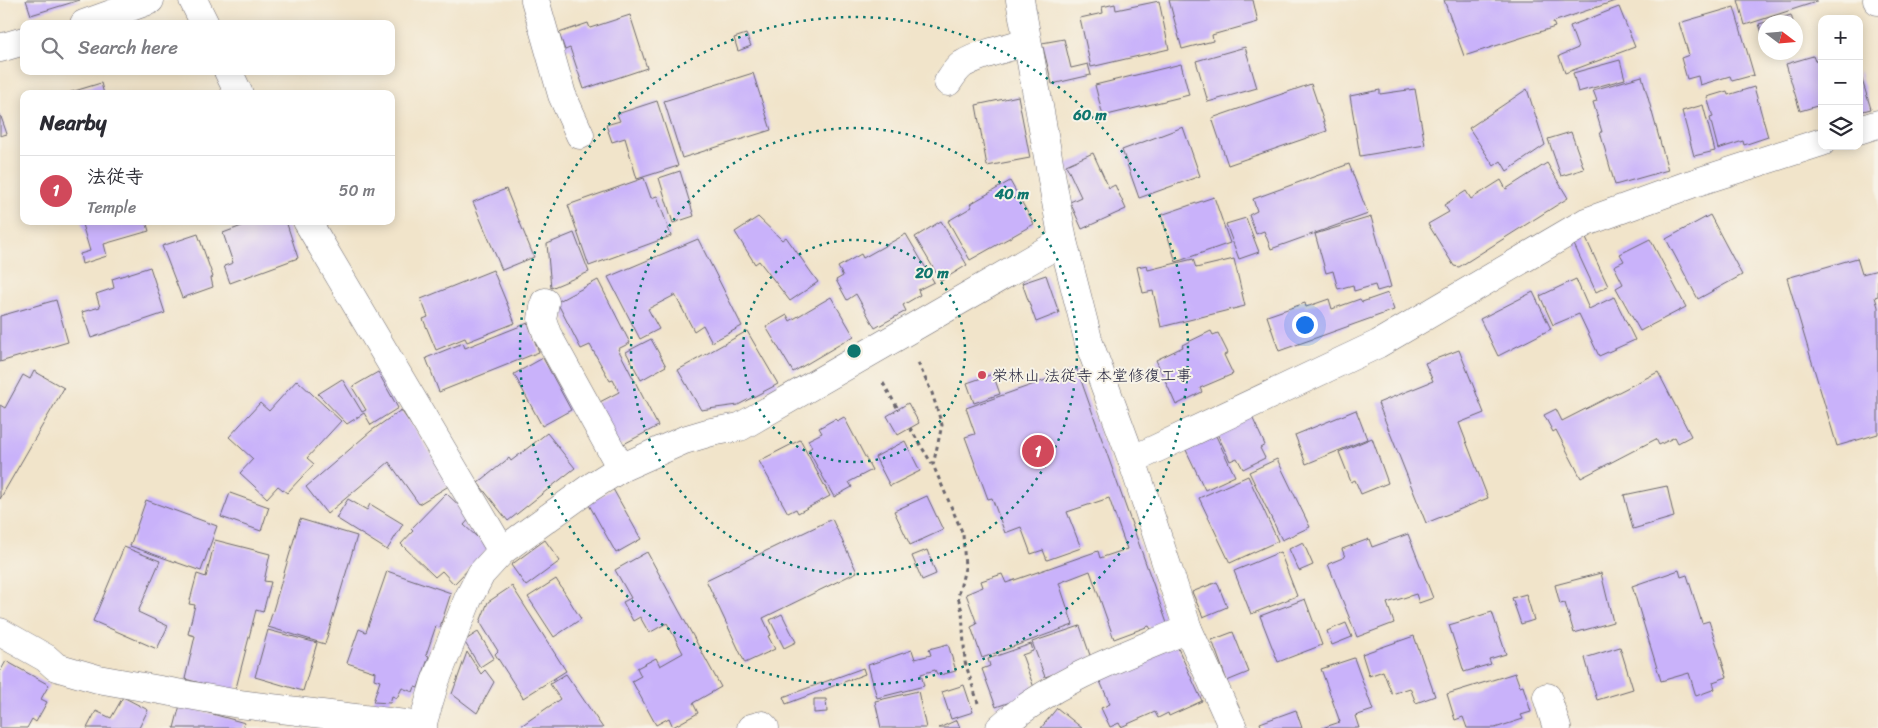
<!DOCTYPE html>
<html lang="en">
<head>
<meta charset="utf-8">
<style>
	:root { --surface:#fff; --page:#f2f2f3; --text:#2b2b33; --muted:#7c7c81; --line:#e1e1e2; --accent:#d1495b }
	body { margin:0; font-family:Sriracha,"Klee One",sans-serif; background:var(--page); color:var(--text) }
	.controls { position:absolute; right:15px; top:15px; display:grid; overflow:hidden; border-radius:10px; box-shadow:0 2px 12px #0003 }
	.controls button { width:45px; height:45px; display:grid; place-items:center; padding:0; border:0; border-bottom:1px solid var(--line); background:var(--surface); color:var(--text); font:25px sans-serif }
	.compass { position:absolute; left:1758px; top:15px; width:45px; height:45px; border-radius:50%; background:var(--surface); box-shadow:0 2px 12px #0003; rotate:106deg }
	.you { position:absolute; left:1304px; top:324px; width:18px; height:18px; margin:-12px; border:4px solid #fff; border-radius:50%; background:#1a73e8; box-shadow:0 0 0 8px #1a73e833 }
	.badge { display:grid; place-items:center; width:32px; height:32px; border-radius:50%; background:var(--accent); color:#fff; font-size:16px; font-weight:700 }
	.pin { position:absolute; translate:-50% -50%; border:2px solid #fff; box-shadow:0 1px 5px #0006 }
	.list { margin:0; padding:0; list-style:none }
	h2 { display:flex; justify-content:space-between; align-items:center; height:65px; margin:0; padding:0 20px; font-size:21px }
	h2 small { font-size:16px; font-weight:400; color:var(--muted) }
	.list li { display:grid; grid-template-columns:32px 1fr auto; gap:15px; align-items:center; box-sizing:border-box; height:70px; padding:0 20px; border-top:1px solid var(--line) }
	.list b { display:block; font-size:19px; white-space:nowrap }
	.list p { margin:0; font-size:16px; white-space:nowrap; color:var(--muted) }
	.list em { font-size:16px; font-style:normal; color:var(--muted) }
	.icon { flex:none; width:28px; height:28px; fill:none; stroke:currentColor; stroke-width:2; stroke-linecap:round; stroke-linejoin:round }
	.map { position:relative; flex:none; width:1878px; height:728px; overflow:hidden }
	.search { position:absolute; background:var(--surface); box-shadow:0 2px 12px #0003; left:20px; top:20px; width:375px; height:55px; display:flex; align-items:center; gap:12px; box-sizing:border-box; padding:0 18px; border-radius:10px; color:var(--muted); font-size:19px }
	.panel { position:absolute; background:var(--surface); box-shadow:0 2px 12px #0003; left:20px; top:90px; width:375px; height:135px; border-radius:10px }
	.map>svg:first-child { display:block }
	.building { fill:#c9b2fa }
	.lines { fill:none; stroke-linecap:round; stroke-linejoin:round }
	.minor-casing { stroke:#6a666d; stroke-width:29 }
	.path { stroke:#6a666d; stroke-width:3; stroke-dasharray:4 4; stroke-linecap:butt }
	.minor { stroke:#fff; stroke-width:28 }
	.ring { fill:none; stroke:#0f766e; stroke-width:2.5; stroke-dasharray:2.5 5 }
	.poi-dot { fill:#d1495b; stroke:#f7f3e8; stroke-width:2 }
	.labels { text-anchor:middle; stroke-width:4; stroke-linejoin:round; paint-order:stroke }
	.poi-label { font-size:16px; fill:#22223b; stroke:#f7f3e8; text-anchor:start }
	.centre { fill:#0f766e; stroke:#f7f3e8; stroke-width:2.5 }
	.ring-label { font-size:15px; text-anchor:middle; font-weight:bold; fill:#0f766e; stroke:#f7f3e8; stroke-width:4; stroke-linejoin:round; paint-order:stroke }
</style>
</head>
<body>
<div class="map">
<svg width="1878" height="728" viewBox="0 0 1878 728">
	<rect width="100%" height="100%" fill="#f7f3e8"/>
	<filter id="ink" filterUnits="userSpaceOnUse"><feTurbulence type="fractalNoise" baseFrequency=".02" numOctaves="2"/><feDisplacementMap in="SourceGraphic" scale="10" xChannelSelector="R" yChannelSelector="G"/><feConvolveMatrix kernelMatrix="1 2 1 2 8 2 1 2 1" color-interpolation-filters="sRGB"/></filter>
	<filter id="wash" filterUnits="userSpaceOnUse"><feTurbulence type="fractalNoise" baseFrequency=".0096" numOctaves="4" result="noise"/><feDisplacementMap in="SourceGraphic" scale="20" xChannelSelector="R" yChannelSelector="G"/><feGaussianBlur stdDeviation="1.12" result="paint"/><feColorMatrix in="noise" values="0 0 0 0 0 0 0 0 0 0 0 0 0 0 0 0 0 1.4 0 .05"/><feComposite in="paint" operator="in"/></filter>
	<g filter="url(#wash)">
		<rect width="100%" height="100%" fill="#f1e4ca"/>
		<g id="blocks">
			<g class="building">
				<polygon points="26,0 80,0 31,15"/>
				<polygon points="1169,0 1253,0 1258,22 1212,35 1213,41 1182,49"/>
				<polygon points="1444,0 1618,0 1553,22 1555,27 1464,56"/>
				<polygon points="1738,0 1816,0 1816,2 1745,25"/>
				<polygon points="1159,1 1169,49 1091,67 1080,18 1103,13 1102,7 1115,4 1116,10"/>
				<polygon points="1619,7 1635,47 1565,73 1559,56 1578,48 1570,26"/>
				<polygon points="1734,7 1754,75 1732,81 1730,76 1700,85 1698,76 1687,79 1681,58 1689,55 1679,23"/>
				<polygon points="630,15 647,68 584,89 570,48 565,50 559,33 588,23 590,28"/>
				<polygon points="1791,15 1793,22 1766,22 1765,42 1759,24"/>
				<polygon points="746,34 751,46 738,51 734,38"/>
				<polygon points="1064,39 1071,68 1088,64 1091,75 1052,84 1042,43"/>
				<polygon points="1245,47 1257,88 1208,102 1196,61"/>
				<polygon points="1813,56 1815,61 1822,59 1821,122 1817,106 1800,111 1786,64"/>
				<polygon points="1620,60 1625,79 1578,92 1573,73"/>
				<polygon points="1181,64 1189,95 1103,116 1095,85"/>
				<polygon points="1859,70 1871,109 1859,112"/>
				<polygon points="753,73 771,130 682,158 664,101"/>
				<polygon points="1642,76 1668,170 1615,185 1600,132 1602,132 1593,102 1597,101 1593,90"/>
				<polygon points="101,83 104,94 68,94 68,93"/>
				<polygon points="1311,84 1327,131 1228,165 1212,118"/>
				<polygon points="1754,87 1768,137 1744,145 1743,141 1718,149 1710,118 1713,117 1707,97 1727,91 1728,95"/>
				<polygon points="1415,89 1425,145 1360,156 1350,96 1380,90 1380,94"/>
				<polygon points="1527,89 1545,145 1507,171 1501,161 1494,166 1469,128"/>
				<polygon points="1018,96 1030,158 987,166 976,105"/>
				<polygon points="657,101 678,166 637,179 625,138 612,142 606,125 620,121 617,114"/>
				<polygon points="1703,105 1715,151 1694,156 1682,111"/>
				<polygon points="0,114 7,134 0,136"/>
				<polygon points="1183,127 1200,176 1139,198 1122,150"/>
				<polygon points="1571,132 1584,169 1561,176 1548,139"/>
				<polygon points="1093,153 1109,188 1115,185 1126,209 1082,229 1070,202 1081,197 1066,165"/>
				<polygon points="1547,163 1568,198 1459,267 1454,266 1428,224 1449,212 1444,205 1466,191 1471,199 1501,180 1506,189"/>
				<polygon points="1349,164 1368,214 1271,249 1264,231 1256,234 1249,215 1257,211 1253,199"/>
				<polygon points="680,171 694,216 673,223 659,178"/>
				<polygon points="644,178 651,198 657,196 671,236 589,266 568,205"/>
				<polygon points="1010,181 1034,224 970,260 948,221 972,207 970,204"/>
				<polygon points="506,189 534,257 502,270 473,202"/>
				<polygon points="1214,197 1230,243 1176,262 1161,215"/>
				<polygon points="1710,215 1742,275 1698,299 1666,239"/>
				<polygon points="758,217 782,240 786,237 818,282 790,301 759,261 755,264 735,232"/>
				<polygon points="1371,217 1391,287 1377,291 1375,285 1354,291 1353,285 1338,289 1333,271 1326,273 1315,234"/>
				<polygon points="1246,218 1259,252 1239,259 1226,224"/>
				<polygon points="81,221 146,221 149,231 104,244 107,256 82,264 80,254 90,251"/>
				<polygon points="255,221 286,221 298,258 230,283 224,266 233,263 223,233"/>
				<polygon points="941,221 967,265 941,281 915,237"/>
				<polygon points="1583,232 1608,286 1596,292 1571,238"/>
				<polygon points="574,233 589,272 551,288 547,244"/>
				<polygon points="198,234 213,277 211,278 213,287 182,298 162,246"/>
				<polygon points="906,234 934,282 918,290 920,295 903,305 906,311 875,328 856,294 847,300 836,280 843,276 838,267 861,254 863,258"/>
				<polygon points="698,239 742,326 712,342 703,325 694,331 675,295 648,309 659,329 640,339 608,277"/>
				<polygon points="1650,239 1686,307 1640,331 1616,288 1623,284 1614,266 1624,261 1620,254"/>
				<polygon points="1857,258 1862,274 1878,270 1878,296 1875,297 1878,307 1878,434 1837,446 1787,278"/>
				<polygon points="1193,259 1196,268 1234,259 1245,306 1161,327 1153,291 1143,293 1137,267 1147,265 1148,270"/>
				<polygon points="150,267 165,313 91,338 82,312 100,307 96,294 114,288 112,279"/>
				<polygon points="493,270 515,323 467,342 465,338 436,350 423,319 428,317 421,299"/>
				<polygon points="1046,275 1059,313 1036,322 1022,283"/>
				<polygon points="1576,279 1589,309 1614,297 1635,340 1599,356 1579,314 1553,325 1540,296"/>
				<polygon points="598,280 630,343 618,349 658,426 618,447 596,404 619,392 613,380 610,381 590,345 581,349 557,302"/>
				<polygon points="1533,292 1551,329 1498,356 1480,319"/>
				<polygon points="1388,293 1394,310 1279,351 1267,316 1305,303 1306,307 1329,299 1332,309 1360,299 1362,302"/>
				<polygon points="831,297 854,336 793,372 766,327 787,315 790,321"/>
				<polygon points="56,300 68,342 0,362 0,316"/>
				<polygon points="528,323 539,352 439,392 426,358 463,343 465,348"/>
				<polygon points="747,331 778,384 738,405 701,410 678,370"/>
				<polygon points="1211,331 1213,335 1218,333 1228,353 1224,355 1233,374 1200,388 1202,392 1176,405 1156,360 1183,347 1182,345"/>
				<polygon points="651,339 666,366 641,380 626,352"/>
				<polygon points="1459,350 1484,413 1459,423 1488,498 1426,523 1378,403 1433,381 1425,363"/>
				<polygon points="543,358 571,410 542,426 514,374"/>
				<polygon points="1077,369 1168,626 1152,631 1149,626 1114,639 1090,571 1059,583 1073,625 982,658 971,627 977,624 966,594 983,587 981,581 1002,574 1006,583 1098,551 1100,558 1127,549 1109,498 1067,512 1081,548 1047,560 1043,550 1031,554 1021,527 1005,533 992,498 988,499 965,437 975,434 966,408"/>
				<polygon points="34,371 64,388 0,499 0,405 5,408 23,375 30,379"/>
				<polygon points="378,372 398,408 371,425 364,413 347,424 318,394 342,379 362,412 366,410 352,387"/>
				<polygon points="1658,372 1691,436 1678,443 1675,437 1659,445 1656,439 1581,478 1556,430 1553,432 1544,415 1556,409 1562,421"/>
				<polygon points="993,374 1000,394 974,403 967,383"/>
				<polygon points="297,380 341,421 307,458 314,464 287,493 278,486 267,498 240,473 253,459 229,437 260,403 269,411"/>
				<polygon points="908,403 919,423 898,435 887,416"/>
				<polygon points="1247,406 1265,445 1260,448 1265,458 1243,469 1237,458 1230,461 1212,423"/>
				<polygon points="401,410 452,484 419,504 389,462 327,514 306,487 371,431"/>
				<polygon points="1356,410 1367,439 1306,464 1295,435"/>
				<polygon points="844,417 872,470 849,482 852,487 834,497 808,450 812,447 808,440 822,433 819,428 835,419 837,421"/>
				<polygon points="547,433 575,468 508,521 478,483 509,458 511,461"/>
				<polygon points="1216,436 1235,476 1205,490 1186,450"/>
				<polygon points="1372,438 1388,483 1361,494 1355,480 1351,482 1339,452"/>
				<polygon points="800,440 830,496 798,513 796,509 788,513 759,461"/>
				<polygon points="905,441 920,471 890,486 875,457"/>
				<polygon points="1277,459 1310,527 1282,540 1249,472"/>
				<polygon points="1248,476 1278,541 1230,563 1199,498"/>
				<polygon points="1667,486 1674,517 1633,529 1624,495"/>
				<polygon points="613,489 641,539 616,553 588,503"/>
				<polygon points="230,493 269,507 261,531 221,517"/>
				<polygon points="446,493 471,517 464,525 489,548 454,584 442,571 435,577 401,544 413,531 411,529"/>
				<polygon points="927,496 943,530 910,545 894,511"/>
				<polygon points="348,499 367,510 370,504 403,524 387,550 336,518"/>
				<polygon points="146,500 217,526 201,571 130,546"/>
				<polygon points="300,519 357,536 325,644 268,627"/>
				<polygon points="832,519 857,572 763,618 771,635 768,636 775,649 745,663 706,580"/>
				<polygon points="1408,534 1433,598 1419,603 1416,594 1387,603 1394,623 1357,637 1328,564 1345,557 1342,549 1369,539 1372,547"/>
				<polygon points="215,540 270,554 264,581 271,582 263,612 256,610 235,692 185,679 195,636 188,634 195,605 189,604 197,574 206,577"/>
				<polygon points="545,540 560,561 526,586 511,565"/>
				<polygon points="1303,542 1313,565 1299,571 1289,549"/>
				<polygon points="124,547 160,561 138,612 168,626 157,649 93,621"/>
				<polygon points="927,550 936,574 922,580 912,556"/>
				<polygon points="647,552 721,687 693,703 698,713 673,727 669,718 656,725 632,681 641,676 637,668 656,658 660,666 683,653 667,623 649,633 640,617 633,621 623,602 631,598 615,570"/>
				<polygon points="1280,552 1297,596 1251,614 1234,571"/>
				<polygon points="1679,570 1681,577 1687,575 1702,623 1709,621 1727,677 1713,682 1715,689 1696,696 1689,673 1661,681 1632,586"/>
				<polygon points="387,571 451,593 440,627 436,626 426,655 429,656 418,688 415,687 413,692 402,688 397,698 392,696 390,703 373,702 380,681 374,679 375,672 347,663 359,629 366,632"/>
				<polygon points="1601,573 1613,622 1574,633 1565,603 1560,604 1555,585"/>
				<polygon points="556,579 581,619 554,637 528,597"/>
				<polygon points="1217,582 1227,607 1203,617 1192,592"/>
				<polygon points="512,586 566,671 523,698 495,654 498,651 480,622 488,602"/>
				<polygon points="1526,594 1534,620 1521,624 1512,598"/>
				<polygon points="1305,599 1322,645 1278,662 1260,616"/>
				<polygon points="1492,612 1506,654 1489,659 1491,664 1464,672 1449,625"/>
				<polygon points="782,614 796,642 784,648 770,620"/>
				<polygon points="1346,623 1352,637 1332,645 1327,631"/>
				<polygon points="1080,626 1092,661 1045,677 1032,642"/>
				<polygon points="268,630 317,643 303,691 255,677"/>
				<polygon points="478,632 494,658 480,667 464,641"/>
				<polygon points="1233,632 1249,672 1227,681 1212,640"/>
				<polygon points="1414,636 1435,696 1416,703 1410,688 1392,694 1383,671 1369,676 1362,654"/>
				<polygon points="948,644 956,671 940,675 939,674 937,674 935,670 921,674 924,686 877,698 868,665 912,650 915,659 931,655 929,649"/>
				<polygon points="1031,644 1033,651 1022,655 1036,693 996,707 982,669 990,666 988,659"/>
				<polygon points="1176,644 1202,701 1169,716 1168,713 1158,718 1155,712 1121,727 1119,723 1110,727 1101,708 1110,704 1099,679"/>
				<polygon points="1620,647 1633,689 1597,700 1585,658"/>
				<polygon points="467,652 481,674 485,670 494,682 477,713 452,694"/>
				<polygon points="1354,658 1373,710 1355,716 1359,728 1322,728 1340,722 1321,669"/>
				<polygon points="6,661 49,685 41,699 47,702 36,722 32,719 27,728 0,728 0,672"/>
				<polygon points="863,668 865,674 786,704 783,697"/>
				<polygon points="1515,673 1520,687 1523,686 1531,712 1521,715 1523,719 1495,728 1467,728 1463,717 1455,720 1447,694"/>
				<polygon points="566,674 603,728 518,728 560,699 550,684"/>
				<polygon points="964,685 973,712 951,719 942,692"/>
				<polygon points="918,691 926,728 881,728 875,701"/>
				<polygon points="123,697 148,710 139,728 87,728 96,711 111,718"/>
				<polygon points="814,699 826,699 827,712 814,713"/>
				<polygon points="180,705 245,723 243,728 174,728"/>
				<polygon points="1057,708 1082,728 1041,728"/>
				<polygon points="1296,710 1302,728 1262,728 1260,723"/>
				<polygon points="957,720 960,728 939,728"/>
			</g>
		</g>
	</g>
	<g filter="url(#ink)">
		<use href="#blocks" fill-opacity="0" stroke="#6a666d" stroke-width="1"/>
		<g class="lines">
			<defs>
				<g id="minor">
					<polyline points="193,0 205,24"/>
					<polyline points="535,0 562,95 580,135"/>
					<polyline points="1020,0 1063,241 1089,343 1132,460 1188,629 1233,728"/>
					<polyline points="1877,0 1878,1"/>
					<polyline points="84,24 150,0"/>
					<polyline points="0,48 24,41"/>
					<polyline points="228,71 239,94"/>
					<path d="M948 82C952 76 956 69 963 64 982 53 1007 48 1027 42"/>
					<polyline points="1859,130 1878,124"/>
					<polyline points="307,221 502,551"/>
					<polyline points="545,302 542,319 547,334 621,468"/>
					<polyline points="1132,460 1378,344 1586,222 1691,184 1822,142"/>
					<polyline points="0,632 46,658 56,667 98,679 239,704 422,726 423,728"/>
					<polyline points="1547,697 1557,728"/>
					<polyline points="422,726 435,682 468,599 481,574 502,551 588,489 621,468 684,440 711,432 740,427 1063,241"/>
					<polyline points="751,728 762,725 765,728"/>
					<path d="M1000 728C1053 680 1124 656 1188 629"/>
				</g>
			</defs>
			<use href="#minor" class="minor-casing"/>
			<g class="path">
				<polyline points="918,363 932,393 942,425 933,465 963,534 965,568 958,597 962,611 965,662 978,703"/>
				<polyline points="883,383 898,409"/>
				<polyline points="910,428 932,464"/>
			</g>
			<use href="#minor" class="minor"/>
		</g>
	</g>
	<g class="ring">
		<circle cx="854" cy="351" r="111"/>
		<circle cx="854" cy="351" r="223"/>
		<circle cx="854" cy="351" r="334"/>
	</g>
	<circle class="poi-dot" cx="982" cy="375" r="5"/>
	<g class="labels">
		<g class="poi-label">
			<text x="992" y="381">栄林山 法従寺 本堂修復工事</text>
		</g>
	</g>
	<circle cx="854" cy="351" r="8" class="centre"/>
	<g class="ring-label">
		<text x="1090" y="120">60 m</text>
		<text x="1012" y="199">40 m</text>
		<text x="932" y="278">20 m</text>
	</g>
</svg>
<div class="controls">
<button>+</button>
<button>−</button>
<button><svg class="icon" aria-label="layers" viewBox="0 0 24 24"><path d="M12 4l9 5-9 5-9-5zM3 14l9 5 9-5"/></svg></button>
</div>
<svg class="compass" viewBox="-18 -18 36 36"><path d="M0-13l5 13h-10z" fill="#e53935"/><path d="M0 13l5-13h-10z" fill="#7c7c81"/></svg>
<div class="you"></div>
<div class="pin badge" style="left:1038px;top:451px">1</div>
<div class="search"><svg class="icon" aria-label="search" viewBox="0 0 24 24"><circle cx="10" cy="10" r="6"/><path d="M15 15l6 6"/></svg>Search here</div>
<section class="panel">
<h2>Nearby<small></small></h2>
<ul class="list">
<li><span class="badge">1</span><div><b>法従寺</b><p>Temple</p></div><em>50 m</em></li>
</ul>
</section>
</div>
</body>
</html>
